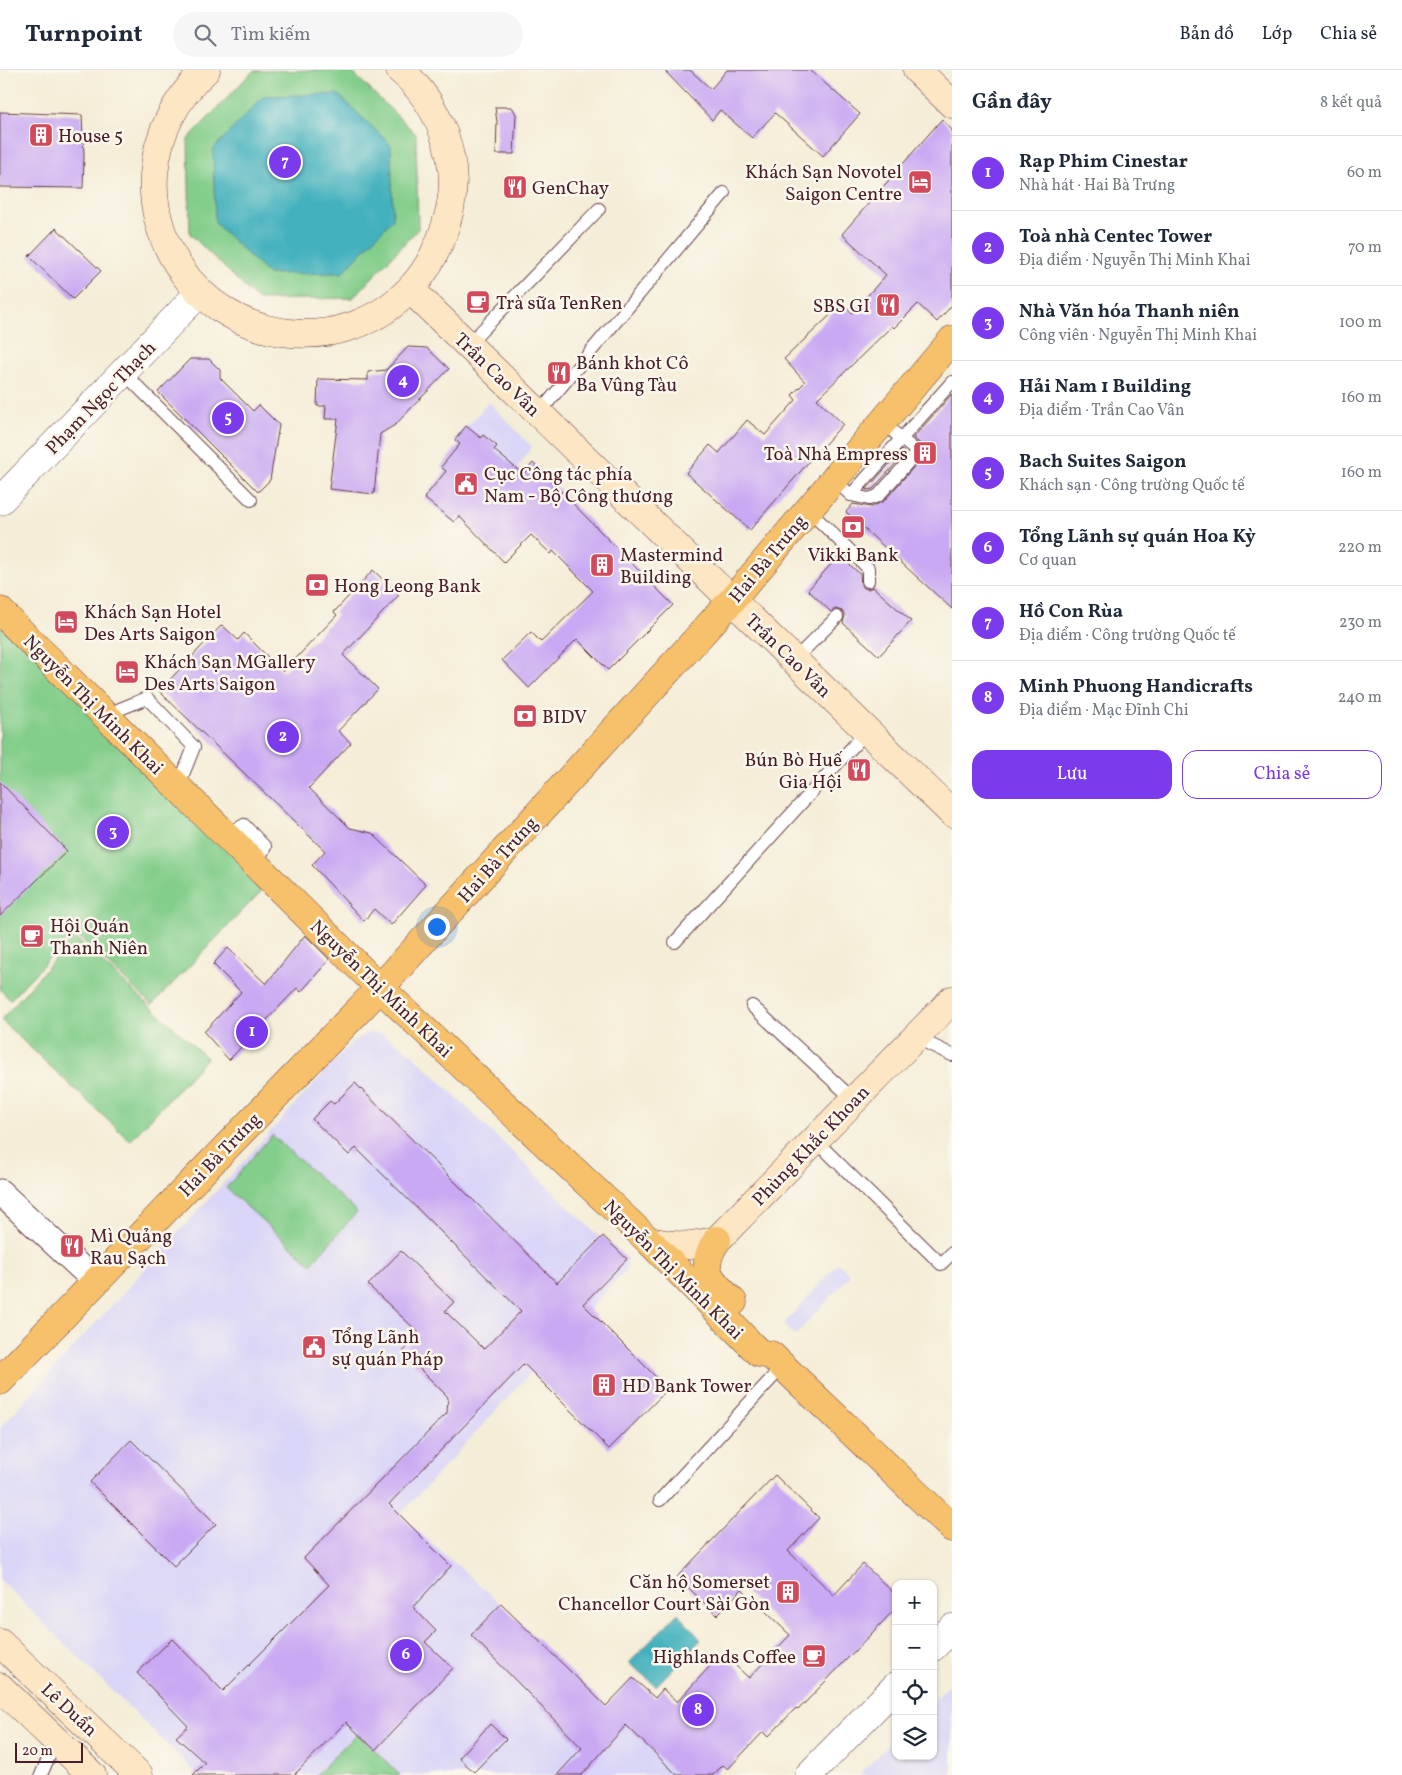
<!DOCTYPE html>
<html lang="vi">
<head>
<meta charset="utf-8">
<style>
	:root { --surface:#fff; --page:#f6f6f7; --text:#1f2937; --muted:#747a83; --line:#e0e1e3; --accent:#7c3aed }
	body { margin:0; font-family:Vollkorn,serif; background:var(--page); color:var(--text) }
	.controls { position:absolute; right:15px; bottom:15px; display:grid; overflow:hidden; border-radius:10px; box-shadow:0 1px 4px #0004 }
	.controls button { width:45px; height:45px; display:grid; place-items:center; padding:0; border:0; border-bottom:1px solid var(--line); background:var(--surface); color:var(--text); font:25px sans-serif }
	.scale { position:absolute; left:15px; bottom:12px; width:68px; box-sizing:border-box; padding-left:5px; border:2px solid #4a1f2b; border-top:0; font-size:14px; line-height:18px; white-space:nowrap; color:#4a1f2b; -webkit-text-stroke:4px #fbf7ec; paint-order:stroke }
	.you { position:absolute; left:436px; top:856px; width:18px; height:18px; margin:-12px; border:4px solid #fff; border-radius:50%; background:#1a73e8; box-shadow:0 0 0 8px #1a73e833 }
	.badge { display:grid; place-items:center; width:32px; height:32px; border-radius:50%; background:var(--accent); color:#fff; font-size:16px; font-weight:700 }
	.pin { position:absolute; translate:-50% -50%; border:2px solid #fff; box-shadow:0 1px 5px #0006 }
	.list { margin:0; padding:0; list-style:none }
	h2 { display:flex; justify-content:space-between; align-items:center; height:65px; margin:0; padding:0 20px; font-size:21px }
	h2 small { font-size:16px; font-weight:400; color:var(--muted) }
	.list li { display:grid; grid-template-columns:32px 1fr auto; gap:15px; align-items:center; box-sizing:border-box; height:75px; padding:0 20px; border-top:1px solid var(--line) }
	.list b { display:block; font-size:19px; white-space:nowrap }
	.list p { margin:0; font-size:16px; white-space:nowrap; color:var(--muted) }
	.list em { font-size:16px; font-style:normal; color:var(--muted) }
	.actions { display:flex; gap:10px; padding:15px 20px }
	.actions a { flex:1; padding:11px 0; border:1px solid var(--accent); border-radius:15px; text-align:center; font-size:18px; color:var(--accent) }
	.actions .main { background:var(--accent); color:#fff }
	.icon { flex:none; width:28px; height:28px; fill:none; stroke:currentColor; stroke-width:2; stroke-linecap:round; stroke-linejoin:round }
	.map { position:relative; flex:none; width:952px; height:1705px; overflow:hidden }
	header { display:flex; align-items:center; gap:30px; box-sizing:border-box; height:70px; padding:0 25px; background:var(--surface); border-bottom:1px solid var(--line) }
	header strong { font-size:24px }
	nav { display:flex; gap:28px; margin-inline-start:auto; font-size:18px }
	.search { width:350px; height:45px; background:var(--page); display:flex; align-items:center; gap:12px; box-sizing:border-box; padding:0 18px; border-radius:28px; color:var(--muted); font-size:19px }
	main { display:flex }
	aside { flex:1; background:var(--surface) }
	.map>svg:first-child { display:block }
	.built { fill:#dad6f7 }
	.green { fill:#84ce8b; stroke:#67765b }
	.water { fill:#42b1bd; stroke:#466874 }
	.building { fill:#c9a9f3 }
	.lines { fill:none; stroke-linecap:round; stroke-linejoin:round }
	.service-casing { stroke:#643e45; stroke-width:14 }
	.minor-casing { stroke:#643e45; stroke-width:27 }
	.tertiary-casing { stroke:#643e45; stroke-width:29 }
	.secondary-casing { stroke:#643e45; stroke-width:29 }
	.primary-casing { stroke:#643e45; stroke-width:29 }
	.service { stroke:#fff; stroke-width:12 }
	.minor { stroke:#fff; stroke-width:25 }
	.tertiary { stroke:#fff; stroke-width:28 }
	.secondary { stroke:#fce6c4; stroke-width:28 }
	.primary { stroke:#f7c06b; stroke-width:28 }
	.labels { text-anchor:middle; stroke-width:5; stroke-linejoin:round; paint-order:stroke }
	.poi-label { font-size:19px; fill:#4a1f2b; stroke:#fbf7ec; text-anchor:start }
	.street-label { font-size:19px; fill:#4a1f2b; stroke:#fbf7ec }
</style>
</head>
<body>
<header>
<strong>Turnpoint</strong>
<div class="search"><svg class="icon" aria-label="search" viewBox="0 0 24 24"><circle cx="10" cy="10" r="6"/><path d="M15 15l6 6"/></svg>Tìm kiếm</div>
<nav><a>Bản đồ</a><a>Lớp</a><a>Chia sẻ</a></nav>
</header>
<main>
<div class="map">
<svg width="952" height="1705" viewBox="0 0 952 1705">
	<rect width="100%" height="100%" fill="#fbf7ec"/>
	<filter id="ink" filterUnits="userSpaceOnUse"><feTurbulence type="fractalNoise" baseFrequency=".02" numOctaves="2"/><feDisplacementMap in="SourceGraphic" scale="10" xChannelSelector="R" yChannelSelector="G"/><feConvolveMatrix kernelMatrix="1 2 1 2 8 2 1 2 1" color-interpolation-filters="sRGB"/></filter>
	<filter id="wash" filterUnits="userSpaceOnUse"><feTurbulence type="fractalNoise" baseFrequency=".0096" numOctaves="4" result="noise"/><feDisplacementMap in="SourceGraphic" scale="20" xChannelSelector="R" yChannelSelector="G"/><feGaussianBlur stdDeviation="1.12" result="paint"/><feColorMatrix in="noise" values="0 0 0 0 0 0 0 0 0 0 0 0 0 0 0 0 0 1.4 0 .05"/><feComposite in="paint" operator="in"/></filter>
	<g filter="url(#wash)">
		<rect width="100%" height="100%" fill="#f4edd7"/>
		<g class="built">
			<polygon points="489,332 532,377 515,401 462,459 424,428 446,401 441,397 459,374 455,370"/>
			<polygon points="369,962 382,964 412,984 629,1196 400,1445 501,1534 677,1705 198,1705 0,1510 0,1358 352,972"/>
			<polygon points="838,1193 850,1205 795,1266 784,1254"/>
			<polygon points="952,1612 952,1705 859,1705 896,1668 896,1686 933,1686 933,1631"/>
		</g>
		<g class="green">
			<polygon points="350,0 416,64 418,159 353,228 258,230 190,164 188,69 253,1"/>
			<polygon points="0,541 274,808 152,935 74,862 10,930 0,919"/>
			<polygon points="74,867 207,988 130,1071 1,950"/>
			<polygon points="272,1065 357,1142 311,1194 226,1118"/>
			<polygon points="357,1663 400,1705 316,1705"/>
		</g>
		<g class="water">
			<polygon points="338,24 391,75 393,149 342,203 268,204 215,153 213,79 264,26"/>
			<polygon points="678,1543 701,1570 656,1616 629,1593"/>
		</g>
		<g id="blocks">
			<g class="building">
				<polygon points="664,0 690,0 711,19 727,0 810,0 860,44 823,86 775,43 752,68 720,40 712,50"/>
				<polygon points="495,37 512,37 516,44 514,84 496,84 497,52"/>
				<polygon points="0,42 82,45 84,85 83,118 0,117"/>
				<polygon points="942,49 952,60 952,235 937,252 918,234 894,258 892,256 817,329 843,354 806,395 750,460 686,403 710,375 719,383 747,350 765,365 796,330 792,325 805,312 784,289 843,233 852,243 886,205 842,164"/>
				<polygon points="56,158 101,201 73,229 29,186"/>
				<polygon points="408,277 427,278 449,299 395,355 380,364 374,424 329,419 338,349 325,349 326,336 317,336 318,309 368,310 368,302 386,300"/>
				<polygon points="190,289 209,289 220,300 220,308 253,341 259,335 279,355 270,410 258,422 158,322"/>
				<polygon points="952,324 952,539 846,442 853,434 871,437 884,431 925,384 923,376 913,368"/>
				<polygon points="466,356 481,368 483,365 497,376 494,380 523,404 533,393 673,535 608,600 577,569 529,618 502,590 531,562 541,572 593,521 553,481 551,484 531,465 504,492 459,446 454,452 424,428 446,401 441,397 460,374 455,370"/>
				<polygon points="902,380 905,383 873,419 866,420"/>
				<polygon points="839,485 860,504 861,515 864,518 868,519 873,517 911,551 879,586 843,553 845,545 842,541 835,539 831,542 808,520"/>
				<polygon points="373,500 399,525 343,585 378,619 338,661 351,673 309,718 350,758 372,763 426,815 391,855 374,839 364,851 312,795 325,781 159,621 222,555 238,570 244,563 283,602 337,545 334,542"/>
				<polygon points="0,712 67,781 0,846"/>
				<polygon points="305,865 329,889 328,891 301,922 297,918 229,990 204,962 241,922 213,894 228,878 266,914"/>
				<polygon points="355,1013 557,1213 603,1166 627,1189 583,1234 668,1319 609,1379 524,1294 389,1434 451,1496 413,1537 436,1561 425,1572 453,1598 375,1680 346,1652 294,1705 193,1705 205,1693 176,1667 188,1656 137,1603 172,1569 223,1621 329,1515 304,1488 447,1343 448,1327 403,1282 419,1263 368,1215 401,1181 454,1232 445,1241 484,1279 521,1241 356,1078 349,1085 312,1049 330,1031 334,1034"/>
				<polygon points="131,1370 216,1454 174,1496 90,1412"/>
				<polygon points="775,1405 819,1448 788,1481 834,1525 863,1494 896,1525 896,1538 798,1640 796,1638 768,1667 763,1662 728,1699 723,1695 713,1705 677,1705 626,1655 582,1705 557,1705 582,1678 471,1565 501,1534 606,1636 633,1608 655,1628 663,1619 677,1632 722,1583 749,1608 790,1565 742,1519 717,1545 677,1507"/>
				<polygon points="490,1654 506,1669 474,1702 459,1688"/>
			</g>
		</g>
	</g>
	<g filter="url(#ink)">
		<use href="#blocks" fill-opacity="0" stroke="#643e45" stroke-width="1"/>
		<g class="lines">
			<defs>
				<g id="service">
					<polyline points="468,275 599,139"/>
					<polyline points="123,302 251,430"/>
					<polyline points="539,343 724,123"/>
					<polyline points="834,410 851,425 869,429 878,426 917,382 882,352"/>
					<polyline points="851,425 952,312"/>
					<polyline points="808,440 868,498 868,511"/>
					<polyline points="794,590 837,547"/>
					<polyline points="105,645 147,628 194,677 178,717"/>
					<polyline points="226,765 244,755 265,777 256,794"/>
					<polyline points="675,872 867,661"/>
					<polyline points="752,936 854,1030"/>
					<polyline points="915,967 952,985"/>
					<polyline points="815,1070 941,1194 952,1183"/>
					<polyline points="660,1430 783,1296"/>
					<polyline points="41,1705 56,1670"/>
				</g>
				<polyline id="minor" points="0,1122 96,1212"/>
				<g id="tertiary">
					<polyline points="0,431 200,222"/>
					<polyline points="933,1577 952,1558"/>
					<polyline points="809,1705 896,1616"/>
				</g>
				<g id="secondary">
					<path d="M206 0C176 28 157 64 154 105 152 137 161 169 178 195 229 275 344 288 410 219 431 197 443 169 450 139 461 89 438 32 400 0"/>
					<polyline points="917,0 952,34"/>
					<polyline points="410,219 952,743"/>
					<path d="M649 1171C676 1177 691 1177 717 1170L952 930"/>
					<polyline points="0,1573 139,1705"/>
					<polyline points="0,1617 92,1705"/>
				</g>
				<g id="primary">
					<polyline points="0,541 380,918 649,1171 759,1283 771,1285 952,1458"/>
					<path d="M717 1170C697 1201 711 1210 733 1232"/>
					<polyline points="0,1311 380,918 732,530 952,270"/>
				</g>
			</defs>
			<use href="#service" class="service-casing"/>
			<use href="#minor" class="minor-casing"/>
			<use href="#tertiary" class="tertiary-casing"/>
			<use href="#secondary" class="secondary-casing"/>
			<use href="#primary" class="primary-casing"/>
			<use href="#service" class="service"/>
			<use href="#minor" class="minor"/>
			<use href="#tertiary" class="tertiary"/>
			<use href="#secondary" class="secondary"/>
			<use href="#primary" class="primary"/>
		</g>
	</g>
	<defs>
		<symbol id="building-square" viewBox="-11 -11 22 22"><rect x="-9" y="-9" width="18" height="18" rx="4" fill="#d1495b" stroke="#fbf7ec"/><path d="M-4-6H4V6H1V3H-1V6H-4ZM-2.5-4.3h1.7v1.8h-1.7ZM.8-4.3h1.7v1.8H.8ZM-2.5-1h1.7V.8h-1.7ZM.8-1h1.7V.8H.8Z" fill="#fff"/></symbol>
		<symbol id="hotel-square" viewBox="-11 -11 22 22"><rect x="-9" y="-9" width="18" height="18" rx="4" fill="#d1495b" stroke="#fbf7ec"/><path d="M-6-4.5h1.5V1H6V5H4.5V3h-9V5H-6ZM-4 0a1.8 1.8 0 1 1 3.6 0ZM.5 0V-2.5h3Q6-2.5 6 0Z" fill="#fff"/></symbol>
		<symbol id="restaurant-square" viewBox="-11 -11 22 22"><rect x="-9" y="-9" width="18" height="18" rx="4" fill="#d1495b" stroke="#fbf7ec"/><path d="M-5-6h1v4h1v-4h1v4h1v-4h1v5L-1.5 .5V6h-2V.5L-5-1ZM5-6V6H3V1.5H1.5Q1.5-4 5-6Z" fill="#fff"/></symbol>
		<symbol id="cafe-square" viewBox="-11 -11 22 22"><rect x="-9" y="-9" width="18" height="18" rx="4" fill="#d1495b" stroke="#fbf7ec"/><path d="M-5.5-4.5H6V0H3Q3 3.5 0 3.5H-2.5Q-5.5 3.5-5.5 0ZM3-3.2v2h1.7v-2ZM-6 4.5H4V6H-6Z" fill="#fff"/></symbol>
		<symbol id="civic-square" viewBox="-11 -11 22 22"><rect x="-9" y="-9" width="18" height="18" rx="4" fill="#d1495b" stroke="#fbf7ec"/><path d="M-.6-6.5H3V-4.5H.6V-3L4-1V1h2V6H-6V1h2V-1L-.6-3ZM-1.2 2.5V6h2.4V2.5Z" fill="#fff"/></symbol>
		<symbol id="bank-square" viewBox="-11 -11 22 22"><rect x="-9" y="-9" width="18" height="18" rx="4" fill="#d1495b" stroke="#fbf7ec"/><path d="M-6-4H6V4H-6ZM0-2.3a2.3 2.3 0 1 0 0 4.6a2.3 2.3 0 1 0 0-4.6Z" fill="#fff"/></symbol>
	</defs>
	<g fill-rule="evenodd">
		<use href="#building-square" x="27" y="51" width="28" height="28"/>
		<use href="#hotel-square" x="906" y="98" width="28" height="28"/>
		<use href="#restaurant-square" x="501" y="103" width="28" height="28"/>
		<use href="#cafe-square" x="464" y="218" width="28" height="28"/>
		<use href="#restaurant-square" x="874" y="221" width="28" height="28"/>
		<use href="#restaurant-square" x="545" y="289" width="28" height="28"/>
		<use href="#building-square" x="911" y="369" width="28" height="28"/>
		<use href="#civic-square" x="452" y="400" width="28" height="28"/>
		<use href="#bank-square" x="839" y="443" width="28" height="28"/>
		<use href="#building-square" x="588" y="481" width="28" height="28"/>
		<use href="#bank-square" x="303" y="501" width="28" height="28"/>
		<use href="#hotel-square" x="52" y="538" width="28" height="28"/>
		<use href="#hotel-square" x="113" y="588" width="28" height="28"/>
		<use href="#bank-square" x="511" y="632" width="28" height="28"/>
		<use href="#restaurant-square" x="845" y="686" width="28" height="28"/>
		<use href="#cafe-square" x="18" y="852" width="28" height="28"/>
		<use href="#restaurant-square" x="58" y="1162" width="28" height="28"/>
		<use href="#civic-square" x="300" y="1263" width="28" height="28"/>
		<use href="#building-square" x="590" y="1301" width="28" height="28"/>
		<use href="#building-square" x="774" y="1508" width="28" height="28"/>
		<use href="#cafe-square" x="800" y="1572" width="28" height="28"/>
	</g>
	<g class="labels">
		<g class="poi-label">
			<text x="58" y="72">House 5</text>
			<text x="902" y="108" text-anchor="end">Khách Sạn Novotel<tspan x="902" dy="22">Saigon Centre</tspan></text>
			<text x="532" y="124">GenChay</text>
			<text x="496" y="239">Trà sữa TenRen</text>
			<text x="870" y="242" text-anchor="end">SBS GI</text>
			<text x="576" y="299">Bánh khot Cô<tspan x="576" dy="22">Ba Vûng Tàu</tspan></text>
			<text x="908" y="390" text-anchor="end">Toà Nhà Empress</text>
			<text x="484" y="410">Cục Công tác phía<tspan x="484" dy="22">Nam - Bộ Công thương</tspan></text>
			<text x="620" y="491">Mastermind<tspan x="620" dy="22">Building</tspan></text>
			<text x="853" y="491" text-anchor="middle">Vikki Bank</text>
			<text x="334" y="522">Hong Leong Bank</text>
			<text x="84" y="548">Khách Sạn Hotel<tspan x="84" dy="22">Des Arts Saigon</tspan></text>
			<text x="144" y="598">Khách Sạn MGallery<tspan x="144" dy="22">Des Arts Saigon</tspan></text>
			<text x="542" y="653">BIDV</text>
			<text x="842" y="696" text-anchor="end">Bún Bò Huế<tspan x="842" dy="22">Gia Hội</tspan></text>
			<text x="50" y="862">Hội Quán<tspan x="50" dy="22">Thanh Niên</tspan></text>
			<text x="90" y="1172">Mì Quảng<tspan x="90" dy="22">Rau Sạch</tspan></text>
			<text x="332" y="1273">Tổng Lãnh<tspan x="332" dy="22">sự quán Pháp</tspan></text>
			<text x="622" y="1322">HD Bank Tower</text>
			<text x="770" y="1518" text-anchor="end">Căn hộ Somerset<tspan x="770" dy="22">Chancellor Court Sài Gòn</tspan></text>
			<text x="796" y="1593" text-anchor="end">Highlands Coffee</text>
		</g>
		<g class="street-label">
			<text transform="translate(498 304) rotate(44)" y="7">Trần Cao Vân</text>
			<text transform="translate(100 327) rotate(-46)" y="7">Phạm Ngọc Thạch</text>
			<text transform="translate(767 488) rotate(-50)" y="7">Hai Bà Trưng</text>
			<text transform="translate(789 585) rotate(44)" y="7">Trần Cao Vân</text>
			<text transform="translate(94 634) rotate(45)" y="7">Nguyễn Thị Minh Khai</text>
			<text transform="translate(497 789) rotate(-48)" y="7">Hai Bà Trưng</text>
			<text transform="translate(382 918) rotate(44)" y="7">Nguyễn Thị Minh Khai</text>
			<text transform="translate(810 1075) rotate(-46)" y="7">Phùng Khắc Khoan</text>
			<text transform="translate(219 1084) rotate(-46)" y="7">Hai Bà Trưng</text>
			<text transform="translate(674 1199) rotate(45)" y="7">Nguyễn Thị Minh Khai</text>
			<text transform="translate(70 1639) rotate(43)" y="7">Lê Duẩn</text>
		</g>
	</g>
</svg>
<div class="controls">
<button>+</button>
<button>−</button>
<button><svg class="icon" aria-label="locate" viewBox="0 0 24 24"><circle cx="12" cy="12" r="6"/><path d="M12 2v4M12 18v4M2 12h4M18 12h4"/></svg></button>
<button><svg class="icon" aria-label="layers" viewBox="0 0 24 24"><path d="M12 4l9 5-9 5-9-5zM3 14l9 5 9-5"/></svg></button>
</div>
<div class="scale">20 m</div>
<div class="you"></div>
<div class="pin badge" style="left:252px;top:962px">1</div>
<div class="pin badge" style="left:283px;top:667px">2</div>
<div class="pin badge" style="left:113px;top:762px">3</div>
<div class="pin badge" style="left:403px;top:311px">4</div>
<div class="pin badge" style="left:228px;top:348px">5</div>
<div class="pin badge" style="left:406px;top:1585px">6</div>
<div class="pin badge" style="left:285px;top:92px">7</div>
<div class="pin badge" style="left:698px;top:1640px">8</div>
</div>
<aside>
<h2>Gần đây<small>8 kết quả</small></h2>
<ul class="list">
<li><span class="badge">1</span><div><b>Rạp Phim Cinestar</b><p>Nhà hát · Hai Bà Trưng</p></div><em>60 m</em></li>
<li><span class="badge">2</span><div><b>Toà nhà Centec Tower</b><p>Địa điểm · Nguyễn Thị Minh Khai</p></div><em>70 m</em></li>
<li><span class="badge">3</span><div><b>Nhà Văn hóa Thanh niên</b><p>Công viên · Nguyễn Thị Minh Khai</p></div><em>100 m</em></li>
<li><span class="badge">4</span><div><b>Hải Nam 1 Building</b><p>Địa điểm · Trần Cao Vân</p></div><em>160 m</em></li>
<li><span class="badge">5</span><div><b>Bach Suites Saigon</b><p>Khách sạn · Công trường Quốc tế</p></div><em>160 m</em></li>
<li><span class="badge">6</span><div><b>Tổng Lãnh sự quán Hoa Kỳ</b><p>Cơ quan</p></div><em>220 m</em></li>
<li><span class="badge">7</span><div><b>Hồ Con Rùa</b><p>Địa điểm · Công trường Quốc tế</p></div><em>230 m</em></li>
<li><span class="badge">8</span><div><b>Minh Phuong Handicrafts</b><p>Địa điểm · Mạc Đĩnh Chi</p></div><em>240 m</em></li>
</ul>
<div class="actions"><a class="main">Lưu</a><a>Chia sẻ</a></div>
</aside>
</main>
</body>
</html>
